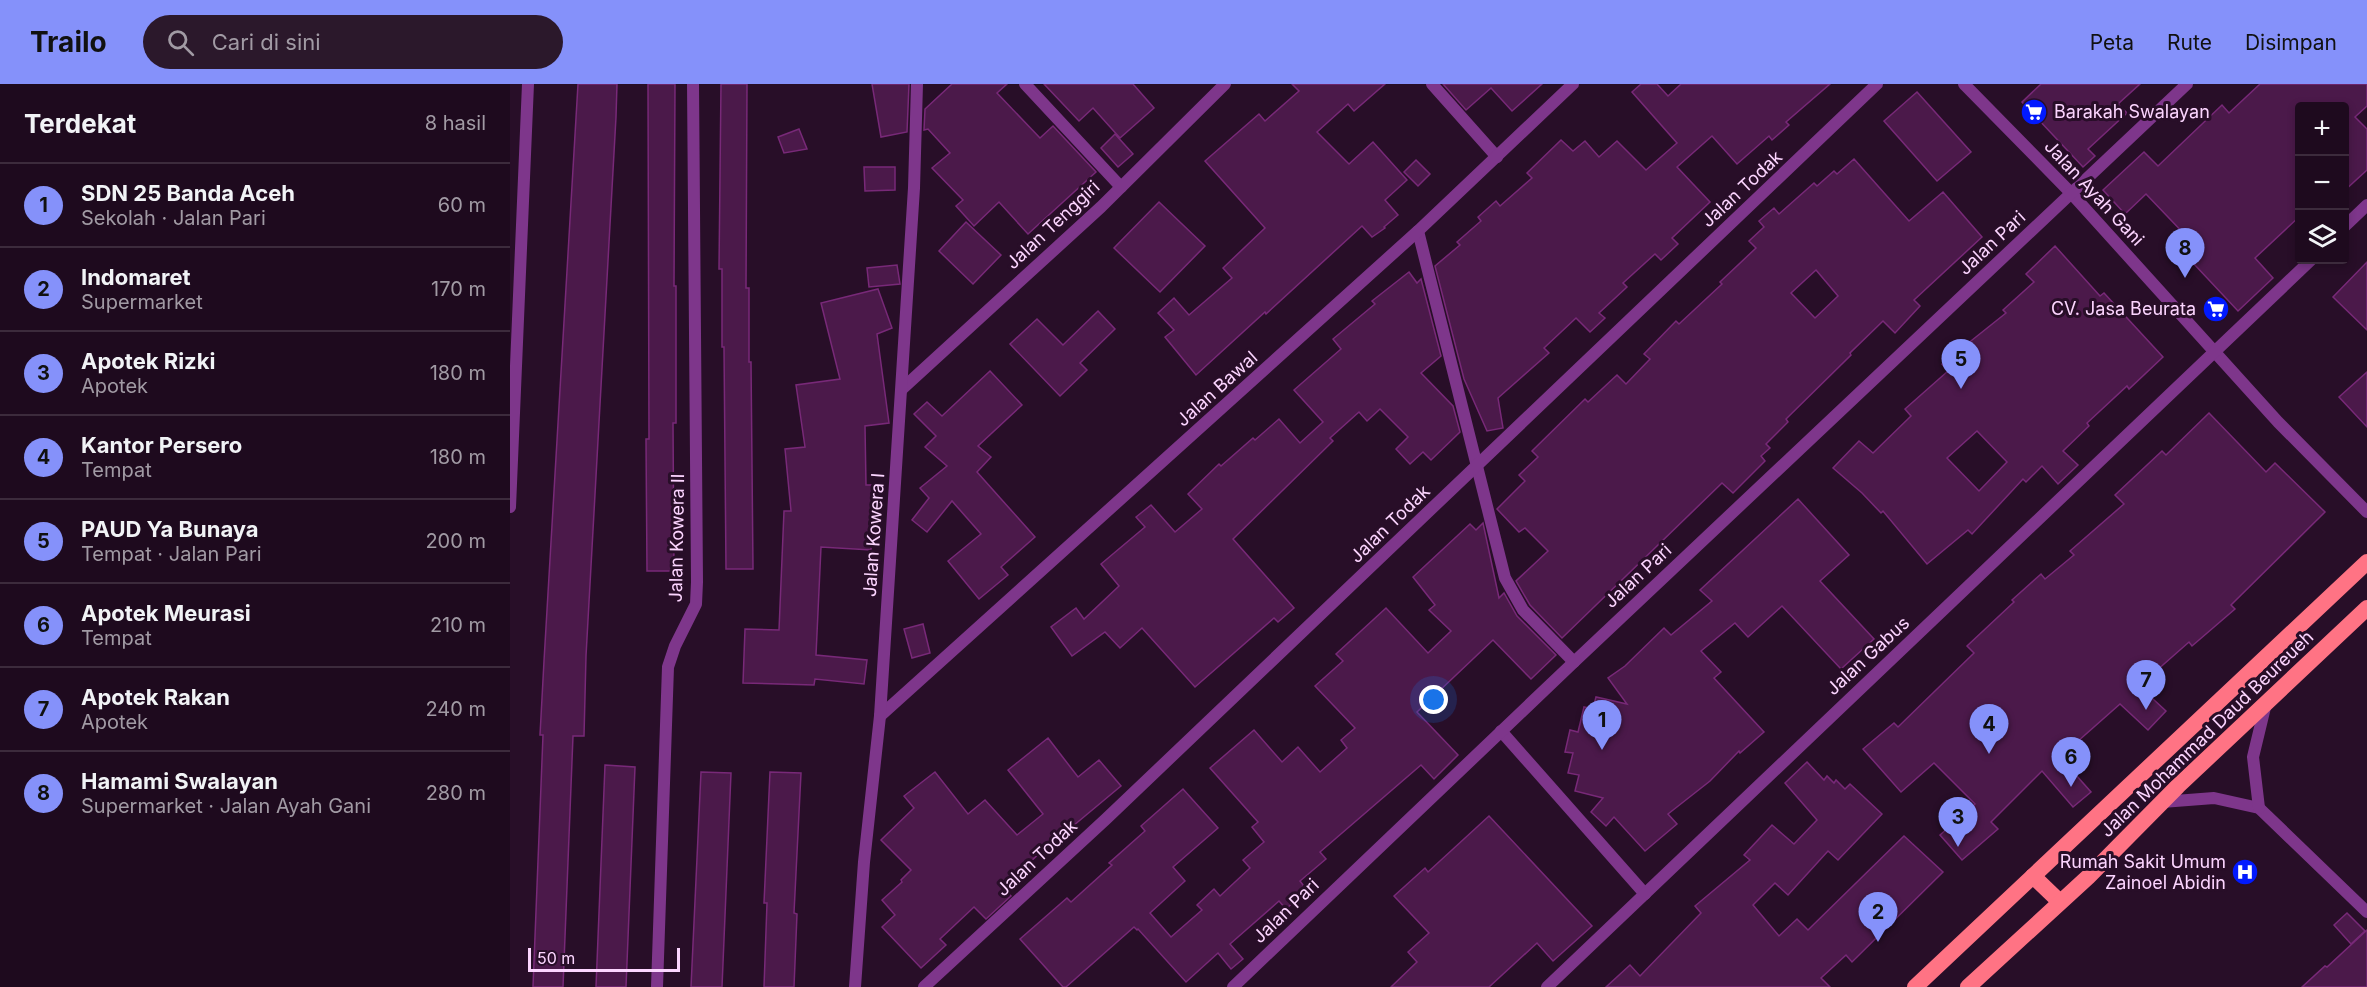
<!DOCTYPE html>
<html lang="id">
<head>
<meta charset="utf-8">
<style>
	:root { --surface:#1e0a1e; --page:#2b182b; --text:#f1f3f6; --muted:#a19aa4; --line:#3c2b3c; --accent:#8591fa }
	body { margin:0; font-family:Inter,sans-serif; background:var(--page); color:var(--text) }
	.controls { position:absolute; right:18px; top:18px; display:grid; overflow:hidden; border-radius:6px; box-shadow:0 3px 9px #0003 }
	.controls button { width:54px; height:54px; display:grid; place-items:center; padding:0; border:0; border-bottom:2px solid var(--line); background:var(--surface); color:var(--text); font:30px sans-serif }
	.scale { position:absolute; left:18px; bottom:15px; width:152px; box-sizing:border-box; padding-left:6px; border:3px solid #fcd5ff; border-top:0; font-size:16px; line-height:21px; white-space:nowrap; color:#fcd5ff; -webkit-text-stroke:4px #280e28; paint-order:stroke }
	.you { position:absolute; left:924px; top:616px; width:21px; height:21px; margin:-15px; border:4px solid #fff; border-radius:50%; background:#1a73e8; box-shadow:0 0 0 9px #1a73e833 }
	.badge { display:grid; place-items:center; width:39px; height:39px; border-radius:50%; background:var(--accent); color:#111; font-size:20px; font-weight:700 }
	.pin { position:absolute; translate:-50% -50px; filter:drop-shadow(0 2px 3px #0008) }
	.pin::after { content:''; position:absolute; top:32px; width:21px; height:18px; background:inherit; clip-path:polygon(0 0,100% 0,50% 100%) }
	.list { margin:0; padding:0; list-style:none }
	h2 { display:flex; justify-content:space-between; align-items:center; height:78px; margin:0; padding:0 24px; font-size:26px }
	h2 small { font-size:20px; font-weight:400; color:var(--muted) }
	.list li { display:grid; grid-template-columns:39px 1fr auto; gap:18px; align-items:center; box-sizing:border-box; height:84px; padding:0 24px; border-top:2px solid var(--line) }
	.list b { display:block; font-size:22px; white-space:nowrap }
	.list p { margin:0; font-size:20px; white-space:nowrap; color:var(--muted) }
	.list em { font-size:20px; font-style:normal; color:var(--muted) }
	.icon { flex:none; width:33px; height:33px; fill:none; stroke:currentColor; stroke-width:2; stroke-linecap:round; stroke-linejoin:round }
	.map { position:relative; flex:none; width:1857px; height:903px; overflow:hidden }
	header { display:flex; align-items:center; gap:36px; box-sizing:border-box; height:84px; padding:0 30px; background:var(--accent); color:#111 }
	header strong { font-size:28px }
	nav { display:flex; gap:33px; margin-inline-start:auto; font-size:21px }
	.search { width:420px; height:54px; background:var(--page); display:flex; align-items:center; gap:15px; box-sizing:border-box; padding:0 21px; border-radius:33px; color:var(--muted); font-size:22px }
	main { display:flex }
	aside { flex:1; background:var(--surface) }
	.map>svg:first-child { display:block }
	.building { fill:#4b194a; stroke:#782978; stroke-width:1.5; fill-rule:evenodd }
	.lines { fill:none; stroke-linecap:round; stroke-linejoin:round }
	.minor { stroke:#7e368b; stroke-width:12 }
	.trunk { stroke:#ff7384; stroke-width:16 }
	.labels { text-anchor:middle; stroke-width:6; stroke-linejoin:round; paint-order:stroke }
	.poi-label { font-size:18px; fill:#fcd5ff; stroke:#280e28; text-anchor:end }
	.street-label { font-size:18px; fill:#fcd5ff; stroke:#280e28 }
</style>
</head>
<body>
<header>
<strong>Trailo</strong>
<div class="search"><svg class="icon" aria-label="search" viewBox="0 0 24 24"><circle cx="10" cy="10" r="6"/><path d="M15 15l6 6"/></svg>Cari di sini</div>
<nav><a>Peta</a><a>Rute</a><a>Disimpan</a></nav>
</header>
<main>
<aside>
<h2>Terdekat<small>8 hasil</small></h2>
<ul class="list">
<li><span class="badge">1</span><div><b>SDN 25 Banda Aceh</b><p>Sekolah · Jalan Pari</p></div><em>60 m</em></li>
<li><span class="badge">2</span><div><b>Indomaret</b><p>Supermarket</p></div><em>170 m</em></li>
<li><span class="badge">3</span><div><b>Apotek Rizki</b><p>Apotek</p></div><em>180 m</em></li>
<li><span class="badge">4</span><div><b>Kantor Persero</b><p>Tempat</p></div><em>180 m</em></li>
<li><span class="badge">5</span><div><b>PAUD Ya Bunaya</b><p>Tempat · Jalan Pari</p></div><em>200 m</em></li>
<li><span class="badge">6</span><div><b>Apotek Meurasi</b><p>Tempat</p></div><em>210 m</em></li>
<li><span class="badge">7</span><div><b>Apotek Rakan</b><p>Apotek</p></div><em>240 m</em></li>
<li><span class="badge">8</span><div><b>Hamami Swalayan</b><p>Supermarket · Jalan Ayah Gani</p></div><em>280 m</em></li>
</ul>
</aside>
<div class="map">
<svg width="1857" height="903" viewBox="0 0 1857 903">
	<rect width="100%" height="100%" fill="#280e28"/>
	<g class="building">
		<polygon points="68,0 107,0 106,33 76,572 74,652 63,652 53,903 23,903 33,651 30,651 34,577"/>
		<polygon points="138,0 165,0 164,202 166,202 166,339 163,339 164,487 137,487 136,355 139,355"/>
		<polygon points="211,0 237,0 236,204 239,204 239,278 241,278 243,485 216,485 214,263 212,263 212,185 209,185"/>
		<polygon points="362,0 399,0 397,48 371,53"/>
		<polygon points="442,0 497,0 487,9 530,54 543,42 586,88 518,150 489,118 464,142 446,122 453,116 422,84 440,69 418,45 414,46 415,25"/>
		<polygon points="534,0 623,0 644,24 610,54 583,24 569,37"/>
		<polygon points="782,0 875,0 844,27 838,20 807,48 839,80 863,58 897,96 875,116 888,131 874,143 875,144 862,153 852,142 756,230 755,228 686,291 655,253 664,246 648,229 664,214 679,231 722,194 713,184 755,144 695,77 749,30 755,37 789,7"/>
		<polygon points="933,0 1032,0 1002,27 981,4 956,26"/>
		<polygon points="1131,0 1147,0 1158,12 1171,0 1320,0 1276,38 1279,41 1262,56 1259,52 1227,80 1202,52 1167,83 1200,118 1162,154 1168,160 1151,176 1145,170 1113,199 1117,203 1089,229 1095,234 1080,248 1066,234 1034,264 1039,269 988,314 993,344 977,347 954,295 925,182 950,161 947,158 971,137 968,133 986,117 990,122 1022,94 1017,89 1051,56 1063,67 1075,57 1089,73 1107,57 1136,86 1167,59 1122,8"/>
		<polygon points="1531,0 1630,0 1608,20 1617,29 1578,65 1585,72 1573,83 1512,18"/>
		<polygon points="1750,0 1857,0 1857,22 1845,33 1857,45 1857,86 1834,107 1834,22 1790,22 1790,132 1745,174 1763,194 1728,227 1669,164 1679,155 1636,110 1615,130 1593,106 1634,68 1648,82 1712,21 1719,29"/>
		<polygon points="1407,8 1461,68 1427,97 1374,37"/>
		<polygon points="289,45 297,65 274,69 268,53"/>
		<polygon points="605,50 623,70 608,83 591,64"/>
		<path d="M1344 75 1399 137 1433 108 1472 153 1404 216 1410 222 1385 249 1373 237 1340 269 1341 271 1276 335 1278 338 1256 360 1260 364 1251 372 1255 377 1223 409 1212 399 1052 554 1020 521 1006 497 1038 467 1015 444 1009 448 987 425 1015 397 1009 391 1028 373 1022 367 1075 315 1078 318 1107 291 1116 300 1140 275 1134 270 1166 237 1169 240 1212 200 1210 198 1246 164 1239 157 1254 143 1249 137 1264 124 1269 130 1304 99 1307 102 1324 87 1327 90ZM1306 186 1328 212 1305 234 1281 209Z"/>
		<polygon points="906,76 920,90 908,102 894,88"/>
		<polygon points="354,83 385,83 385,106 355,107"/>
		<polygon points="649,118 695,162 650,208 604,164"/>
		<polygon points="456,138 491,171 463,200 429,167"/>
		<path d="M1545 162 1590 212 1594 209 1653 273 1619 305 1617 302 1577 339 1579 342 1553 367 1568 381 1548 400 1532 382 1516 398 1513 395 1462 450 1458 446 1417 480 1373 427 1371 429 1352 409 1323 384 1349 357 1363 369 1401 332 1395 325 1438 287 1432 280 1496 229 1493 226 1524 198 1516 190ZM1467 347 1497 378 1469 407 1437 374Z"/>
		<polygon points="1857,178 1857,246 1823,213"/>
		<polygon points="387,181 390,200 359,203 357,184"/>
		<polygon points="899,188 907,199 911,195 931,272 911,289 943,322 950,348 921,376 913,368 900,380 886,365 898,353 870,325 857,337 849,328 820,354 823,357 723,455 784,524 768,538 764,534 685,603 632,544 610,564 595,548 562,572 541,543 566,524 574,535 609,502 591,480 635,443 626,433 641,421 665,448 692,425 678,410 709,380 711,382 743,354 745,356 769,335 790,359 813,338 784,306 831,265 823,255 865,220 862,217"/>
		<polygon points="368,205 382,244 367,250 379,339 355,342 356,401 363,401 361,466 311,463 306,571 357,576 354,600 305,595 304,601 233,599 235,545 269,546 274,427 281,427 275,365 295,363 286,301 330,295 311,219"/>
		<polygon points="588,227 605,245 570,279 577,286 550,312 500,260 527,235 553,261"/>
		<polygon points="480,287 512,321 468,362 481,373 467,388 525,453 491,483 498,491 469,515 438,477 471,450 442,417 417,448 402,436 419,414 410,404 437,382 415,363 426,352 404,330 417,318 432,332"/>
		<polygon points="1857,288 1857,343 1829,313"/>
		<polygon points="1699,329 1756,388 1765,379 1815,428 1721,521 1725,525 1682,562 1679,558 1629,602 1656,627 1638,646 1610,620 1550,673 1581,708 1563,723 1532,687 1481,738 1488,745 1452,776 1430,751 1465,720 1424,679 1391,708 1353,665 1384,639 1388,643 1464,569 1457,562 1504,518 1502,516 1531,490 1535,495 1564,471 1560,467 1614,420 1605,411 1652,367 1656,371"/>
		<polygon points="1288,415 1339,471 1310,497 1364,555 1331,585 1272,522 1238,553 1225,539 1191,567 1211,588 1204,594 1254,648 1230,669 1229,667 1200,697 1158,730 1167,740 1135,767 1104,733 1096,742 1081,728 1093,714 1065,707 1069,691 1058,689 1063,669 1055,668 1060,646 1068,648 1074,623 1083,625 1086,613 1117,620 1098,594 1115,582 1154,544 1161,551 1202,517 1190,506"/>
		<polygon points="973,439 989,514 994,509 1007,532 1046,571 1021,595 983,556 907,628 948,671 924,695 911,681 810,768 816,775 790,797 797,806 776,825 769,817 720,860 733,875 721,885 708,869 676,898 628,845 627,846 624,843 556,903 553,903 510,855 557,814 561,818 602,781 599,779 635,747 631,742 673,705 708,744 663,783 675,797 640,829 661,853 692,826 687,821 704,805 710,812 740,784 733,776 754,758 742,743 748,738 700,684 744,646 772,678 788,663 810,688 837,664 831,656 845,644 805,602 833,577 826,570 876,524 918,569 941,547 919,526 925,521 903,493 960,440 966,446"/>
		<polygon points="413,540 420,569 402,574 394,545"/>
		<polygon points="538,654 568,693 589,676 611,702 545,757 547,759 533,771 531,768 493,803 501,812 476,835 464,823 430,855 436,861 411,884 372,843 385,831 372,816 392,798 391,796 401,786 371,756 404,724 394,712 425,688 458,730 475,716 507,751 533,730 498,686"/>
		<polygon points="1297,678 1314,696 1317,692 1324,699 1326,696 1335,705 1340,700 1372,730 1328,776 1318,767 1278,811 1265,799 1243,821 1269,852 1287,835 1298,846 1394,752 1433,788 1342,878 1336,871 1311,894 1320,903 1096,903 1120,881 1130,892 1191,829 1185,822 1240,776 1234,771 1262,741 1284,760 1307,736 1275,699"/>
		<polygon points="95,681 125,683 116,903 86,903"/>
		<polygon points="191,688 221,689 212,903 181,903"/>
		<polygon points="260,688 291,689 284,829 287,830 284,903 254,903 257,819 254,819"/>
		<polygon points="979,732 1082,842 1043,877 1027,859 979,903 881,903 907,878 898,868 919,849 884,812 915,784 918,788"/>
		<polygon points="1837,829 1855,847 1841,860 1824,841"/>
		<polygon points="1857,846 1857,903 1792,903 1815,882 1817,883"/>
	</g>
	<g class="lines">
		<g class="minor">
			<polyline points="515,0 611,103"/>
			<polyline points="922,0 987,73"/>
			<polyline points="1454,0 1561,109 1768,338 1857,428"/>
			<polyline points="1834,143 1857,121"/>
			<polyline points="908,147 995,494 1013,526 1064,578"/>
			<polyline points="392,305 591,123 715,0"/>
			<polyline points="0,423 18,0"/>
			<polyline points="370,632 908,147 1063,0"/>
			<polyline points="991,647 1135,810"/>
			<polyline points="1652,718 1704,714 1749,724 1857,828"/>
			<polyline points="1749,724 1743,673 1756,619"/>
			<polyline points="147,903 158,583 165,562 186,520 187,498 183,0"/>
			<polyline points="345,903 354,778 370,632 404,104 407,0"/>
			<polyline points="414,903 596,735 1367,0"/>
			<polyline points="723,903 1064,578 1677,0"/>
			<polyline points="1037,903 1801,176"/>
		</g>
		<g class="trunk">
			<polyline points="1523,792 1550,818"/>
			<polyline points="1405,903 1857,478"/>
			<polyline points="1458,903 1578,793 1668,702 1857,524"/>
		</g>
	</g>
	<defs>
		<symbol id="supermarket-disc" viewBox="-11 -11 22 22"><circle r="9.5" fill="#0119ff" stroke="#280e28"/><path d="M-6-5.5h2.5l.6 2H6L4.5 2H-2.5L-4.4-4H-6ZM-1.5 3.2a1.3 1.3 0 1 0 .1 0ZM3 3.2a1.3 1.3 0 1 0 .1 0Z" fill="#fff"/></symbol>
		<symbol id="hospital-disc" viewBox="-11 -11 22 22"><circle r="9.5" fill="#0119ff" stroke="#280e28"/><path d="M-5-5h3v3.5h4V-5h3V5h-3V1.5h-4V5h-3Z" fill="#fff"/></symbol>
	</defs>
	<g fill-rule="evenodd">
		<use href="#supermarket-disc" x="1509" y="13" width="30" height="30"/>
		<use href="#supermarket-disc" x="1691" y="210" width="30" height="30"/>
		<use href="#hospital-disc" x="1720" y="773" width="30" height="30"/>
	</g>
	<g class="labels">
		<g class="poi-label">
			<text x="1544" y="34" text-anchor="start">Barakah Swalayan</text>
			<text x="1686" y="231">CV. Jasa Beurata</text>
			<text x="1716" y="784">Rumah Sakit Umum<tspan x="1716" dy="21">Zainoel Abidin</tspan></text>
		</g>
		<g class="street-label">
			<text transform="translate(1232 105) rotate(-43)" y="6">Jalan Todak</text>
			<text transform="translate(1584 109) rotate(47)" y="6">Jalan Ayah Gani</text>
			<text transform="translate(543 141) rotate(-43)" y="6">Jalan Tenggiri</text>
			<text transform="translate(1482 159) rotate(-43)" y="6">Jalan Pari</text>
			<text transform="translate(707 305) rotate(-42)" y="6">Jalan Bawal</text>
			<text transform="translate(880 440) rotate(-44)" y="6">Jalan Todak</text>
			<text transform="translate(364 451) rotate(-86)" y="6">Jalan Kowera I</text>
			<text transform="translate(167 454) rotate(-89)" y="6">Jalan Kowera II</text>
			<text transform="translate(1128 492) rotate(-43)" y="6">Jalan Pari</text>
			<text transform="translate(1358 572) rotate(-43)" y="6">Jalan Gabus</text>
			<text transform="translate(1697 650) rotate(-44)" y="6">Jalan Mohammad Daud Beureueh</text>
			<text transform="translate(527 774) rotate(-43)" y="6">Jalan Todak</text>
			<text transform="translate(776 827) rotate(-44)" y="6">Jalan Pari</text>
		</g>
	</g>
</svg>
<div class="controls">
<button>+</button>
<button>−</button>
<button><svg class="icon" aria-label="layers" viewBox="0 0 24 24"><path d="M12 4l9 5-9 5-9-5zM3 14l9 5 9-5"/></svg></button>
</div>
<div class="scale">50 m</div>
<div class="you"></div>
<div class="pin badge" style="left:1092px;top:666px">1</div>
<div class="pin badge" style="left:1368px;top:858px">2</div>
<div class="pin badge" style="left:1448px;top:763px">3</div>
<div class="pin badge" style="left:1479px;top:670px">4</div>
<div class="pin badge" style="left:1451px;top:305px">5</div>
<div class="pin badge" style="left:1561px;top:703px">6</div>
<div class="pin badge" style="left:1636px;top:626px">7</div>
<div class="pin badge" style="left:1675px;top:194px">8</div>
</div>
</main>
</body>
</html>
